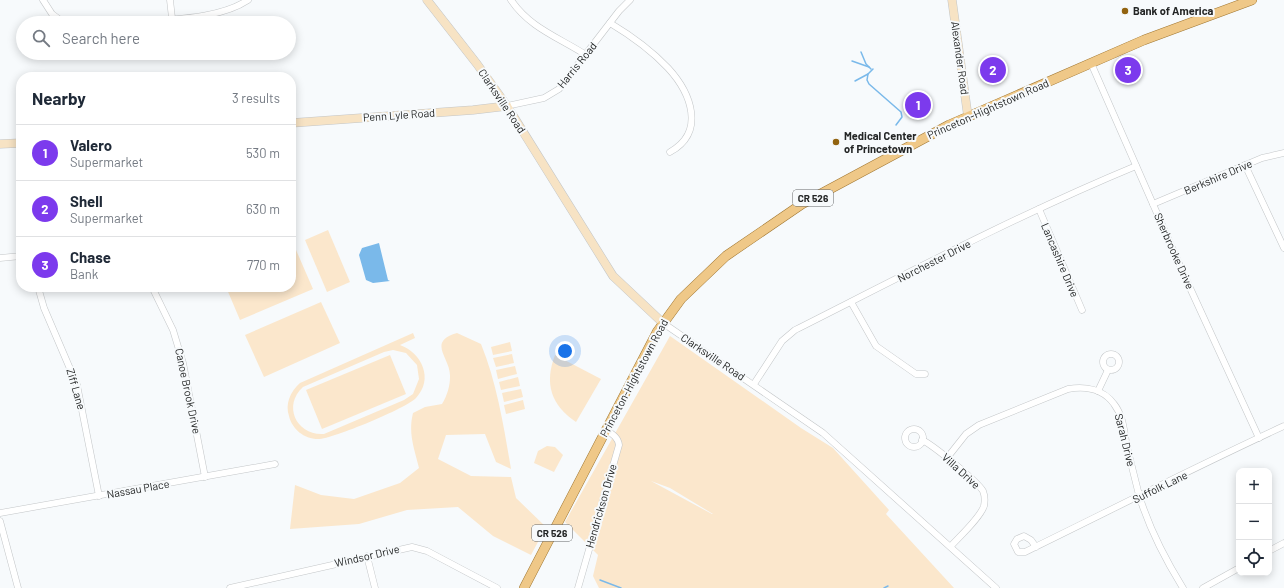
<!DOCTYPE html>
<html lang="en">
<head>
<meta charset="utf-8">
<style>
	:root { --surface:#fff; --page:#f6f6f7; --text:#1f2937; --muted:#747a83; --line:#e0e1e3; --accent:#7c3aed }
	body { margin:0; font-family:Barlow,sans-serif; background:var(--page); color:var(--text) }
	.controls { position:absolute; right:12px; bottom:12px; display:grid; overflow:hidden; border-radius:8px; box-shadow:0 2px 10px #0003 }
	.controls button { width:36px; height:36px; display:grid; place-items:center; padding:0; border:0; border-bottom:1px solid var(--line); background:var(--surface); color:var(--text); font:20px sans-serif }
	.you { position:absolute; left:565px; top:351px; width:14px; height:14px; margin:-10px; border:3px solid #fff; border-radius:50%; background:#1a73e8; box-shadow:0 0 0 6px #1a73e833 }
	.badge { display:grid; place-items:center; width:26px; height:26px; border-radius:50%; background:var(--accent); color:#fff; font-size:13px; font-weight:700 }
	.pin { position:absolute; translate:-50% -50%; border:2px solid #fff; box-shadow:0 1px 4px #0006 }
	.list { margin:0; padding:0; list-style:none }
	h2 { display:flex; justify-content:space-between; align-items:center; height:52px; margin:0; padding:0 16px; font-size:17px }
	h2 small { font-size:13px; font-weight:400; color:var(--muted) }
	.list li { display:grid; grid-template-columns:26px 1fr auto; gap:12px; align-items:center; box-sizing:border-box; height:56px; padding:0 16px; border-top:1px solid var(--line) }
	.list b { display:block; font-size:15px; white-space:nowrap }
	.list p { margin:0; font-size:13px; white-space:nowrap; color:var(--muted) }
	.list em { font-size:13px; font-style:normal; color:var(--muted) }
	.icon { flex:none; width:22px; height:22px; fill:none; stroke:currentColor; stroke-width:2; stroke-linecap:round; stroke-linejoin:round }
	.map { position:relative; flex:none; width:1284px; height:588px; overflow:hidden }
	.search { position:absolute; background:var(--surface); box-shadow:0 2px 10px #0003; left:16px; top:16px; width:280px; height:44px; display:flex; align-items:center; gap:10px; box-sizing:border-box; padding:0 14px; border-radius:22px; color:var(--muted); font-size:15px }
	.panel { position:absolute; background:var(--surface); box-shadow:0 2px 10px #0003; left:16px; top:72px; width:280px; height:220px; border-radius:16px }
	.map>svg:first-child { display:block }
	.green { fill:#fbe7cc; fill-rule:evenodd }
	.water { fill:#7ab9ea }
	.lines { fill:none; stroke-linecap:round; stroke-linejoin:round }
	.stream { stroke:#7ab9ea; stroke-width:1.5 }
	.street-casing { stroke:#c3c6c8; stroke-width:7 }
	.secondary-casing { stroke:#c3c6c8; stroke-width:9 }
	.primary-casing { stroke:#a07732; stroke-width:10 }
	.street { stroke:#fff; stroke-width:6 }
	.secondary { stroke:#f7e3c4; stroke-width:8 }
	.primary { stroke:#efc888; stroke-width:9 }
	.poi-dot { fill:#926310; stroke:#f7fafc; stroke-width:1.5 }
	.labels { text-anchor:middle; stroke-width:4; stroke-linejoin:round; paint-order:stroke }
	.shield { fill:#f7fafc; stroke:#636566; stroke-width:1 }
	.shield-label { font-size:10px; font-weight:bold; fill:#232525 }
	.poi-label { font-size:11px; font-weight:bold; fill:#232525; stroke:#f7fafc; text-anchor:start }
	.street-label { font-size:11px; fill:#232525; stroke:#f7fafc }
</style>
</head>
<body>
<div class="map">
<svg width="1284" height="588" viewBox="0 0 1284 588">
	<rect width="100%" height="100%" fill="#f7fafc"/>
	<g class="green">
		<polygon points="328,230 350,282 327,292 305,240"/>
		<polygon points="293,243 313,289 240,320 226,287 291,287 291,244"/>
		<polygon points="321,302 340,343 264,377 245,335"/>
		<path d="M413 333 415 338 400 345C422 353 434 379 416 398 407 408 330 440 318 439 304 439 292 429 289 416 285 404 290 392 300 383ZM393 350 406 353 417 365 419 379 413 394 404 400 324 434C297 436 282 406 303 387L384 352Z"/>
		<path d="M457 333 481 344C497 383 504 428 511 469L496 462 485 434 446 435 438 459 471 476 511 477 516 498 546 527 531 555 493 536 458 507 407 510 359 524 290 529 295 485 321 495 354 499 400 483 419 468C414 448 408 433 413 413L425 407 442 404C447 396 450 386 450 377 451 358 426 342 457 333Z"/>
		<path d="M670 336 801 428 833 448 889 510 886 514 954 588H599L593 576 598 555 565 522ZM651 481 670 488 713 514H712Z"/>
		<polygon points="510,342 512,351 493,355 491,347"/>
		<polygon points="512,354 514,363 496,367 493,358"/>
		<polygon points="390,355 406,394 322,429 306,390"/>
		<path d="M555 355 601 379 576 422C551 405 544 384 555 355Z"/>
		<polygon points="515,366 517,374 498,379 496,370"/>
		<polygon points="518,377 520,386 501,390 499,382"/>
		<polygon points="521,389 523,397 504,402 502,393"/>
		<polygon points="523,400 525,409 506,414 504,405"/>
		<polygon points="547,446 555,447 563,455 554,472 534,463 538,451"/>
	</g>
	<polygon class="water" points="379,243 388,280 390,281 373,283 366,280 359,255 362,248"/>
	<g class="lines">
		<g class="stream">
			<polyline points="861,52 866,64 871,69"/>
			<polyline points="852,61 869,67"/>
			<polyline points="868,74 867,80 869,84 901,112 902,117 896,125"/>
			<polyline points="855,81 868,74 873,69"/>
			<polyline points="600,580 621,588"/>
			<polyline points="884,588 888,586"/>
		</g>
		<defs>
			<g id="street">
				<polyline points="43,0 52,14 64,23"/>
				<polyline points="170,0 172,18"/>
				<path d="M511 0C530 28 558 37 586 55"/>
				<path d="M131 23C167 19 218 20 248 0"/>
				<path d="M610 23C630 35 652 51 668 68 691 93 706 132 670 152"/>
				<polyline points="1091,63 1185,277 1259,438"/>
				<polyline points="507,106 544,98 559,89 619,11 630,0"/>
				<polyline points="1245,165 1284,248"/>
				<polyline points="1153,204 1262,158 1284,153"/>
				<polyline points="1039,209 1082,310"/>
				<polyline points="0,258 21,256"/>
				<polyline points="38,287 44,308 77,385 99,496"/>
				<polyline points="152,287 173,330 183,363 205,477"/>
				<polyline points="851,302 876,346 916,374 925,374"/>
				<polyline points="663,323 823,433 996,588"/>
				<circle cx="1111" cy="362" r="8"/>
				<path d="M754 384 782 341 795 330C908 273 1020 214 1136 166"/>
				<polyline points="1098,391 1108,370"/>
				<circle cx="914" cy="438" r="9"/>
				<path d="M922 440C933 445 977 481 983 491 985 496 985 501 984 506 980 518 960 536 951 546"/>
				<path d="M947 458 966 434 979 425 1068 389C1085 386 1103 389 1114 404 1124 417 1124 432 1127 447 1131 463 1135 479 1139 495 1149 528 1165 559 1183 588"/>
				<polyline points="0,513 275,464"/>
				<polyline points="0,521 18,588"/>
				<path d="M1036 547 1031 540 1024 536 1017 539 1014 544 1018 552H1025C1111 510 1197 466 1284 426"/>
				<polyline points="1269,551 1284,543"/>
				<polyline points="367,556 375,588"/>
				<polyline points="230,588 412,547 427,551 497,588"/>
				<path d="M578 588 619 445C618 437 612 434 606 430"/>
				<polyline points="1203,588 1239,568"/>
			</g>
			<g id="secondary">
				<polyline points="427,0 477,64 507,106 613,276 663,323"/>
				<polyline points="952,0 968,117"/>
				<polyline points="291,123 473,110 507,106"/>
				<polyline points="0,144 21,143"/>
			</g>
			<polyline id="primary" points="524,588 657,332 681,299 726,256 802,204 949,125 1144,40 1252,0"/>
		</defs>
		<use href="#street" class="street-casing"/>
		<use href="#secondary" class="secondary-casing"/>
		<use href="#primary" class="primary-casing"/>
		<use href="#street" class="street"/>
		<use href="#secondary" class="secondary"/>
		<use href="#primary" class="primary"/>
	</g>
	<g class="poi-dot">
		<circle cx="1125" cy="11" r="4"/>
		<circle cx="836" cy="142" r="4"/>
	</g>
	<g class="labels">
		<g class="shield">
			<rect x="793" y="190" width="40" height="16" rx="3"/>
			<rect x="532" y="525" width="40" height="16" rx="3"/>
		</g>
		<g class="shield-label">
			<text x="813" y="202">CR 526</text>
			<text x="552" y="537">CR 526</text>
		</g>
		<g class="poi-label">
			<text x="1133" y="15">Bank of America</text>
			<text x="844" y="140">Medical Center<tspan x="844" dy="13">of Princetown</tspan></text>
		</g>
		<g class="street-label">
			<text transform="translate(960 58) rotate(82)" y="4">Alexander Road</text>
			<text transform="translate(577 65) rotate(-51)" y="4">Harris Road</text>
			<text transform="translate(502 101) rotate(56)" y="4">Clarksville Road</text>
			<text transform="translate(988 109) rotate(-24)" y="4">Princeton-Hightstown Road</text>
			<text transform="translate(399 115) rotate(-4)" y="4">Penn Lyle Road</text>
			<text transform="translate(1218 177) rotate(-23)" y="4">Berkshire Drive</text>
			<text transform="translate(1174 251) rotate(66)" y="4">Sherbrooke Drive</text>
			<text transform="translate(1060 260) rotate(67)" y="4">Lancashire Drive</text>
			<text transform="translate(934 261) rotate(-27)" y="4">Norchester Drive</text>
			<text transform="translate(713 357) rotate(34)" y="4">Clarksville Road</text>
			<text transform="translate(634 378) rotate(-62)" y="4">Princeton-Hightstown Road</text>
			<text transform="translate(76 389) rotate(74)" y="4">Ziff Lane</text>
			<text transform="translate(188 391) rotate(78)" y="4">Canoe Brook Drive</text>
			<text transform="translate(1125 440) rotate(76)" y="4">Sarah Drive</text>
			<text transform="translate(961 471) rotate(42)" y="4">Villa Drive</text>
			<text transform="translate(1160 487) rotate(-26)" y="4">Suffolk Lane</text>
			<text transform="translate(138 489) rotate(-10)" y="4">Nassau Place</text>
			<text transform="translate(601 506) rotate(-74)" y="4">Hendrickson Drive</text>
			<text transform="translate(367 556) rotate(-13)" y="4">Windsor Drive</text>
		</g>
	</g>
</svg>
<div class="controls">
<button>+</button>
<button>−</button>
<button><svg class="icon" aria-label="locate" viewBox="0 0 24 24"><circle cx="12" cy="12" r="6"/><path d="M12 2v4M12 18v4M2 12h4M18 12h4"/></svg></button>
</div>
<div class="you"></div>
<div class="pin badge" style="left:918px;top:105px">1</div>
<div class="pin badge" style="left:993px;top:70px">2</div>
<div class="pin badge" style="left:1128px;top:70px">3</div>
<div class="search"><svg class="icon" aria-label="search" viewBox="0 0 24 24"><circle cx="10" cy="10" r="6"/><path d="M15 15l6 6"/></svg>Search here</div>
<section class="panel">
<h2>Nearby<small>3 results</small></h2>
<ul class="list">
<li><span class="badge">1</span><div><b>Valero</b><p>Supermarket</p></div><em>530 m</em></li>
<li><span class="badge">2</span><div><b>Shell</b><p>Supermarket</p></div><em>630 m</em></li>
<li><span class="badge">3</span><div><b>Chase</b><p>Bank</p></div><em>770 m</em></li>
</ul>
</section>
</div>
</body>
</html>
